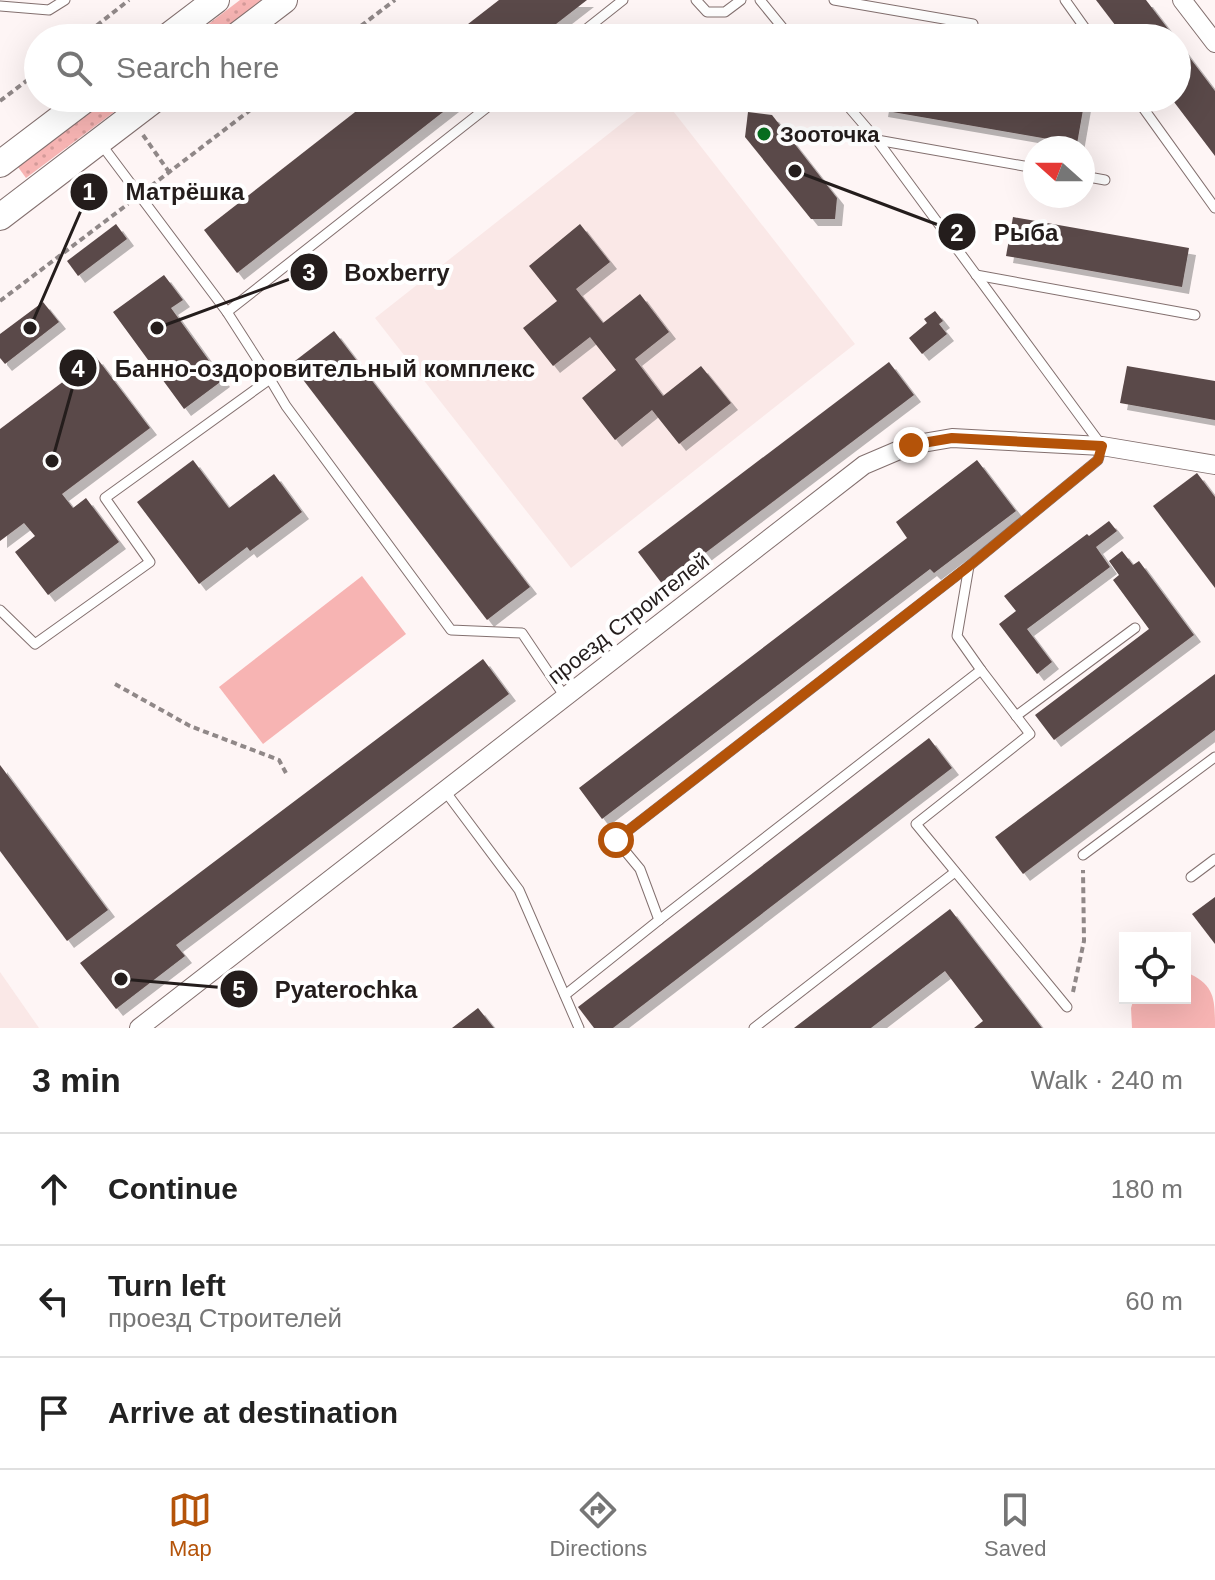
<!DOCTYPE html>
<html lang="en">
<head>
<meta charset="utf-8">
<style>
	:root { --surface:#fff; --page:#f2f2f2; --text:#222; --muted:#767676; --line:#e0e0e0; --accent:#b45309 }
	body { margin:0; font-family:Arial,sans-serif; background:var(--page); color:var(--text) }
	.controls { position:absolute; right:24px; bottom:24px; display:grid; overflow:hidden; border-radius:0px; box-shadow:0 8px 32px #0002 }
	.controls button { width:72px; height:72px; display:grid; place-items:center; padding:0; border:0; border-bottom:2px solid var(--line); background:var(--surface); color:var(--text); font:40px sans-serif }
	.compass { position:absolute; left:1023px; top:136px; width:72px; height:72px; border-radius:50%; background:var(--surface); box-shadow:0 8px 32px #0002; rotate:291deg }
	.stop { position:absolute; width:24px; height:24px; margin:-18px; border:6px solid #b45309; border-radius:50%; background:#fff }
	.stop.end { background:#b45309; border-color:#fff; box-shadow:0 2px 8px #0008 }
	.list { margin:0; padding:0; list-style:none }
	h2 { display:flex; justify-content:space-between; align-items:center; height:104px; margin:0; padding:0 32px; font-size:34px }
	h2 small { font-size:26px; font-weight:400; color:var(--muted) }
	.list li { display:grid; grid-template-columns:52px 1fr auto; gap:24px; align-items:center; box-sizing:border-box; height:112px; padding:0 32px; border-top:2px solid var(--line) }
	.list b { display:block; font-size:30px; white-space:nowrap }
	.list p { margin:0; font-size:26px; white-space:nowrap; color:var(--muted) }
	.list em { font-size:26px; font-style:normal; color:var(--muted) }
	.icon { flex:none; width:44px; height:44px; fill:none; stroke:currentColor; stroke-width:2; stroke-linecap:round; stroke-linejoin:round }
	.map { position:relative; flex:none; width:1215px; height:1028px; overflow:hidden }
	.search { position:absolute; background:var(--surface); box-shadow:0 8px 32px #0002; left:24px; right:24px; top:24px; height:88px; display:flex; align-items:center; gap:20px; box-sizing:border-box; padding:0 28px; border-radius:44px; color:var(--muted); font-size:30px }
	.sheet { height:440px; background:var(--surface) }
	nav { display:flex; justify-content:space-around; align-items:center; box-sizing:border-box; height:112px; border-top:2px solid var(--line); background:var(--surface); font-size:22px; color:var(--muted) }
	nav a { display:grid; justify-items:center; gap:4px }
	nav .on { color:var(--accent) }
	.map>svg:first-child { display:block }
	.built { fill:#fae8e7 }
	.grass { fill:url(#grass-dots) }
	.pitch { fill:#f7b4b3 }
	.building { fill:#5a4948; filter:url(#shadow) }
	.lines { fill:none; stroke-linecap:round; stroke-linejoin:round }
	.lane-casing { stroke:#83706f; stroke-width:11 }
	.street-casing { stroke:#83706f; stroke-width:20 }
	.secondary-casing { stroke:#83706f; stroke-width:28 }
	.path { stroke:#908888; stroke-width:4; stroke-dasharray:6 4; stroke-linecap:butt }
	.lane { stroke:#fff; stroke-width:9 }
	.street { stroke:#fff; stroke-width:18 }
	.secondary { stroke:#fff; stroke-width:26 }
	.route { stroke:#b45309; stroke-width:10 }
	.poi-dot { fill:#087020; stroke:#fff; stroke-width:3 }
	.labels { text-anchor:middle; stroke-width:8; stroke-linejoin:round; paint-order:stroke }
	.poi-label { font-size:22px; font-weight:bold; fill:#241d1c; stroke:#fff; text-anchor:start }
	.street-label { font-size:22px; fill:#241d1c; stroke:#fff }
	.leader { fill:none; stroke:#241d1c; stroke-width:3 }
	.callout-dot { fill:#241d1c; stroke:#fff; stroke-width:3 }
	.mark-label { font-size:24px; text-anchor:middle; font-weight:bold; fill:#fff }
	.callout-label { font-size:24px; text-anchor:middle; font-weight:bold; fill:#241d1c; stroke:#fff; stroke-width:8; stroke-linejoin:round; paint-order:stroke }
</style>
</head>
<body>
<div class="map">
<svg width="1215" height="1028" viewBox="0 0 1215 1028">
	<defs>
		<pattern id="grass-dots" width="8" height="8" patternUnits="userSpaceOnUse" patternTransform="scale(2)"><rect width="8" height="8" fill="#f7b4b3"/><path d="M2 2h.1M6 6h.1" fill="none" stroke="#d49a99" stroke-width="1.8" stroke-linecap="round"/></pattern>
		<filter id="shadow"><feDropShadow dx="7" dy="7" stdDeviation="0" flood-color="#0004"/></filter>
	</defs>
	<rect width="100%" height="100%" fill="#fef5f5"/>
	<g class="built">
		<polygon points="654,98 663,98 855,344 571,568 375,318"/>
		<polygon points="0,972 39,1028 0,1028"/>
	</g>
	<g class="grass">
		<polygon points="240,0 263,0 213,38 190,38"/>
		<polygon points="110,98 118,109 26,178 18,167"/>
	</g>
	<g class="pitch">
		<polygon points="362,576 406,634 263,744 219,687"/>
		<path d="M1186 972C1215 985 1215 998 1215 1028H1132L1131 1008 1134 998H1185Z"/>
	</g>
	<g class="building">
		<polygon points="499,0 587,0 538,38 450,38"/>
		<polygon points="1096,0 1146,0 1175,38 1125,38"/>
		<polygon points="1177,41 1215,91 1215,156 1171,98 1177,98"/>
		<polygon points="373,98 461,98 237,273 204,230"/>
		<polygon points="883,98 1051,98 1084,104 1077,144 881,110"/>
		<polygon points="748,112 772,115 837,198 835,219 811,219 745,137"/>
		<polygon points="1013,217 1189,248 1182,287 1006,256"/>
		<polygon points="116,224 127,239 78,276 67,261"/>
		<polygon points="580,224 610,262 576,289 603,323 640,294 669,332 635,359 663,396 701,366 731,403 679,444 652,410 615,440 582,398 616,370 590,337 553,366 523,328 557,301 529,266"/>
		<polygon points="164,275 183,300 171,308 223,380 184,409 113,312"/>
		<polygon points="43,302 59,322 5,364 0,358 0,334"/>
		<polygon points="935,311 943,321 939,324 947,334 922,354 909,338 927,323 924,319"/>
		<polygon points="334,331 530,587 487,620 291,364"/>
		<polygon points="96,357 150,428 62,494 73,508 86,498 119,542 48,595 15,552 35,536 24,523 0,541 0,429"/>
		<polygon points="889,362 914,395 663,585 638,552"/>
		<polygon points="1127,366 1215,381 1215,420 1120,403"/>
		<polygon points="193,460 229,508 274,474 302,512 250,551 247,547 199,584 137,502"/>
		<polygon points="977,460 1016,511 934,573 930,569 602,819 579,788 907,538 896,522"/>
		<polygon points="1197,473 1215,497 1215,588 1153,506"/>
		<polygon points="1109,521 1117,531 1096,547 1110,567 1027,629 1052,662 1037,674 999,624 1016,611 1004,596 1087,534 1089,536"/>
		<polygon points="1122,551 1133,565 1139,561 1194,635 1054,740 1035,715 1149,629 1113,580 1119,575 1109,561"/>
		<polygon points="483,659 509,694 176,945 185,956 116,1009 80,963"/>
		<polygon points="1215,674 1215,730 1023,874 995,837"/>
		<polygon points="929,738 952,768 613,1028 594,1028 578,1007"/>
		<polygon points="0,765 108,910 67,941 0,851"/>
		<polygon points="1215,897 1215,944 1192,914"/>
		<polygon points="950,909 1042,1028 974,1028 983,1021 945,971 871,1028 794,1028"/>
		<polygon points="478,1008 494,1028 452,1028"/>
	</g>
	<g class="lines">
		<defs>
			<g id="lane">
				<polyline points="696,0 707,12 725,12 741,0"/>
				<polyline points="760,0 791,38"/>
				<polyline points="834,0 973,24"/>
				<polyline points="1065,0 1092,38"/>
				<polyline points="0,6 49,10 65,0"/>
				<polyline points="575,38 623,0"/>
				<polyline points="841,98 877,140 1102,446 1098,460 969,566 616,840 640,869 659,920 981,670 1030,734 916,824 1067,1007"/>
				<polyline points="1136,98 1215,208"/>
				<polyline points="877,140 1035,168"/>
				<polyline points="1083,176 1105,180"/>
				<polyline points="976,275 1195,315"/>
				<polyline points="227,312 499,98"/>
				<polyline points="270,379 286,406 451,630 522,633 565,697"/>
				<polyline points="969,566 957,636 981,670"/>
				<polyline points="0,610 35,644 150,562 105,498 270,379 227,312 101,144"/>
				<polyline points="1016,716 1135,628"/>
				<polyline points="445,791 519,890 579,1028"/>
				<polyline points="1083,855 1215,757"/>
				<polyline points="1191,877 1215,859"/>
				<polyline points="565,995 659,920"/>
				<polyline points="754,1028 955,872"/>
			</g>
			<g id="street">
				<polyline points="1182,0 1215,43"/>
				<polyline points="139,1028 864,465 911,445 952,438 1102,446 1215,465"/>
			</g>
			<g id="secondary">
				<polyline points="166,38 216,0"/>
				<polyline points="234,38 284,0"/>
				<polyline points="0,164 87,98"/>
				<polyline points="0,217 156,98"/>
			</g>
		</defs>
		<use href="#lane" class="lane-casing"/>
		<use href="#street" class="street-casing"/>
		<use href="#secondary" class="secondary-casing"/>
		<g class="path">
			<polyline points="81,38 129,0"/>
			<polyline points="345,38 395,0"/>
			<polyline points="0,101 38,72"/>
			<polyline points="143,135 169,172"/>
			<polyline points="151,186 266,98"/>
			<polyline points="0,301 128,204"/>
			<polyline points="115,684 190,726 279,760 287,775"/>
			<polyline points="1073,992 1084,941 1083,870"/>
		</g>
		<use href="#lane" class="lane"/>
		<use href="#street" class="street"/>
		<use href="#secondary" class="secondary"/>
	</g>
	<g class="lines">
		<polyline class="route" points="616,840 969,566 1098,460 1102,446 952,438 911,445"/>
	</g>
	<circle class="poi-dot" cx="764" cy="134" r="8"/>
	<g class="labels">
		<g class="poi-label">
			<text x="780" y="142">Зооточка</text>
		</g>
		<g class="street-label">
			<text transform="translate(628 618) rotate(-38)" y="8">проезд Строителей</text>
		</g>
	</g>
	<path class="leader" d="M30 328L89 192M795 171L957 232M157 328L309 272M52 461L78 368M121 979L239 989"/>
	<g class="callout-dot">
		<circle cx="30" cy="328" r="8"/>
		<circle cx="795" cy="171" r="8"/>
		<circle cx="157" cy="328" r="8"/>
		<circle cx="52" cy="461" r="8"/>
		<circle cx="121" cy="979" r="8"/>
		<circle cx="89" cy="192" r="20"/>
		<circle cx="957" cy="232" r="20"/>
		<circle cx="309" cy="272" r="20"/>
		<circle cx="78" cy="368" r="20"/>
		<circle cx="239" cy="989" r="20"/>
	</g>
	<g class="mark-label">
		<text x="89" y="200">1</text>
		<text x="957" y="241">2</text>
		<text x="309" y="281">3</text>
		<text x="78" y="377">4</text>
		<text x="239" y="998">5</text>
	</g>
	<g class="callout-label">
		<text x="185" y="200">Матрёшка</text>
		<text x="1026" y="241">Рыба</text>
		<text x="397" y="281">Boxberry</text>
		<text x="325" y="377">Банно-оздоровительный комплекс</text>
		<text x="346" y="998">Pyaterochka</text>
	</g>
</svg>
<div class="controls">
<button><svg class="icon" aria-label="locate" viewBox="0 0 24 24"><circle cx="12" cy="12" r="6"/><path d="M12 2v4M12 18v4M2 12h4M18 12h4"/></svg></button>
</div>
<svg class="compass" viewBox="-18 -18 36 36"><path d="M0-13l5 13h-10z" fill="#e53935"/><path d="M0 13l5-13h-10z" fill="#767676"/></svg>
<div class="stop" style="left:616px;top:840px"></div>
<div class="stop end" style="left:911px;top:445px"></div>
<div class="search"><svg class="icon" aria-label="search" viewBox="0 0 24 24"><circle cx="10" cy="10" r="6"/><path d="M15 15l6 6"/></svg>Search here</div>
</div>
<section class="sheet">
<h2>3 min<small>Walk · 240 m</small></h2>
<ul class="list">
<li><svg class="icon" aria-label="ahead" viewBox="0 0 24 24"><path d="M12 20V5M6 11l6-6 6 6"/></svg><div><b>Continue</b></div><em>180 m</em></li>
<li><svg class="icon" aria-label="left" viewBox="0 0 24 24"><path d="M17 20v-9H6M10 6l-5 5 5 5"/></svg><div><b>Turn left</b><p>проезд Строителей</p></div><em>60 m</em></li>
<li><svg class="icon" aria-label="arrive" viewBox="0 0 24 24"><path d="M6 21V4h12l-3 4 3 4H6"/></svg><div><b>Arrive at destination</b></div></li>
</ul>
</section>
<nav>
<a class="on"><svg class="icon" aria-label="map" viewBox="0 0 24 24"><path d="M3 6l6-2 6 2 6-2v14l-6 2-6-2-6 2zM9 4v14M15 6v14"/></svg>Map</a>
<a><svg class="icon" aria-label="directions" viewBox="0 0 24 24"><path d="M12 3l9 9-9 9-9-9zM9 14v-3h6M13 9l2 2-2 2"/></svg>Directions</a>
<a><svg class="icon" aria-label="saved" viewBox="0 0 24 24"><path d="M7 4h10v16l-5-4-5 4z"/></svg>Saved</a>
</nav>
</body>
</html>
